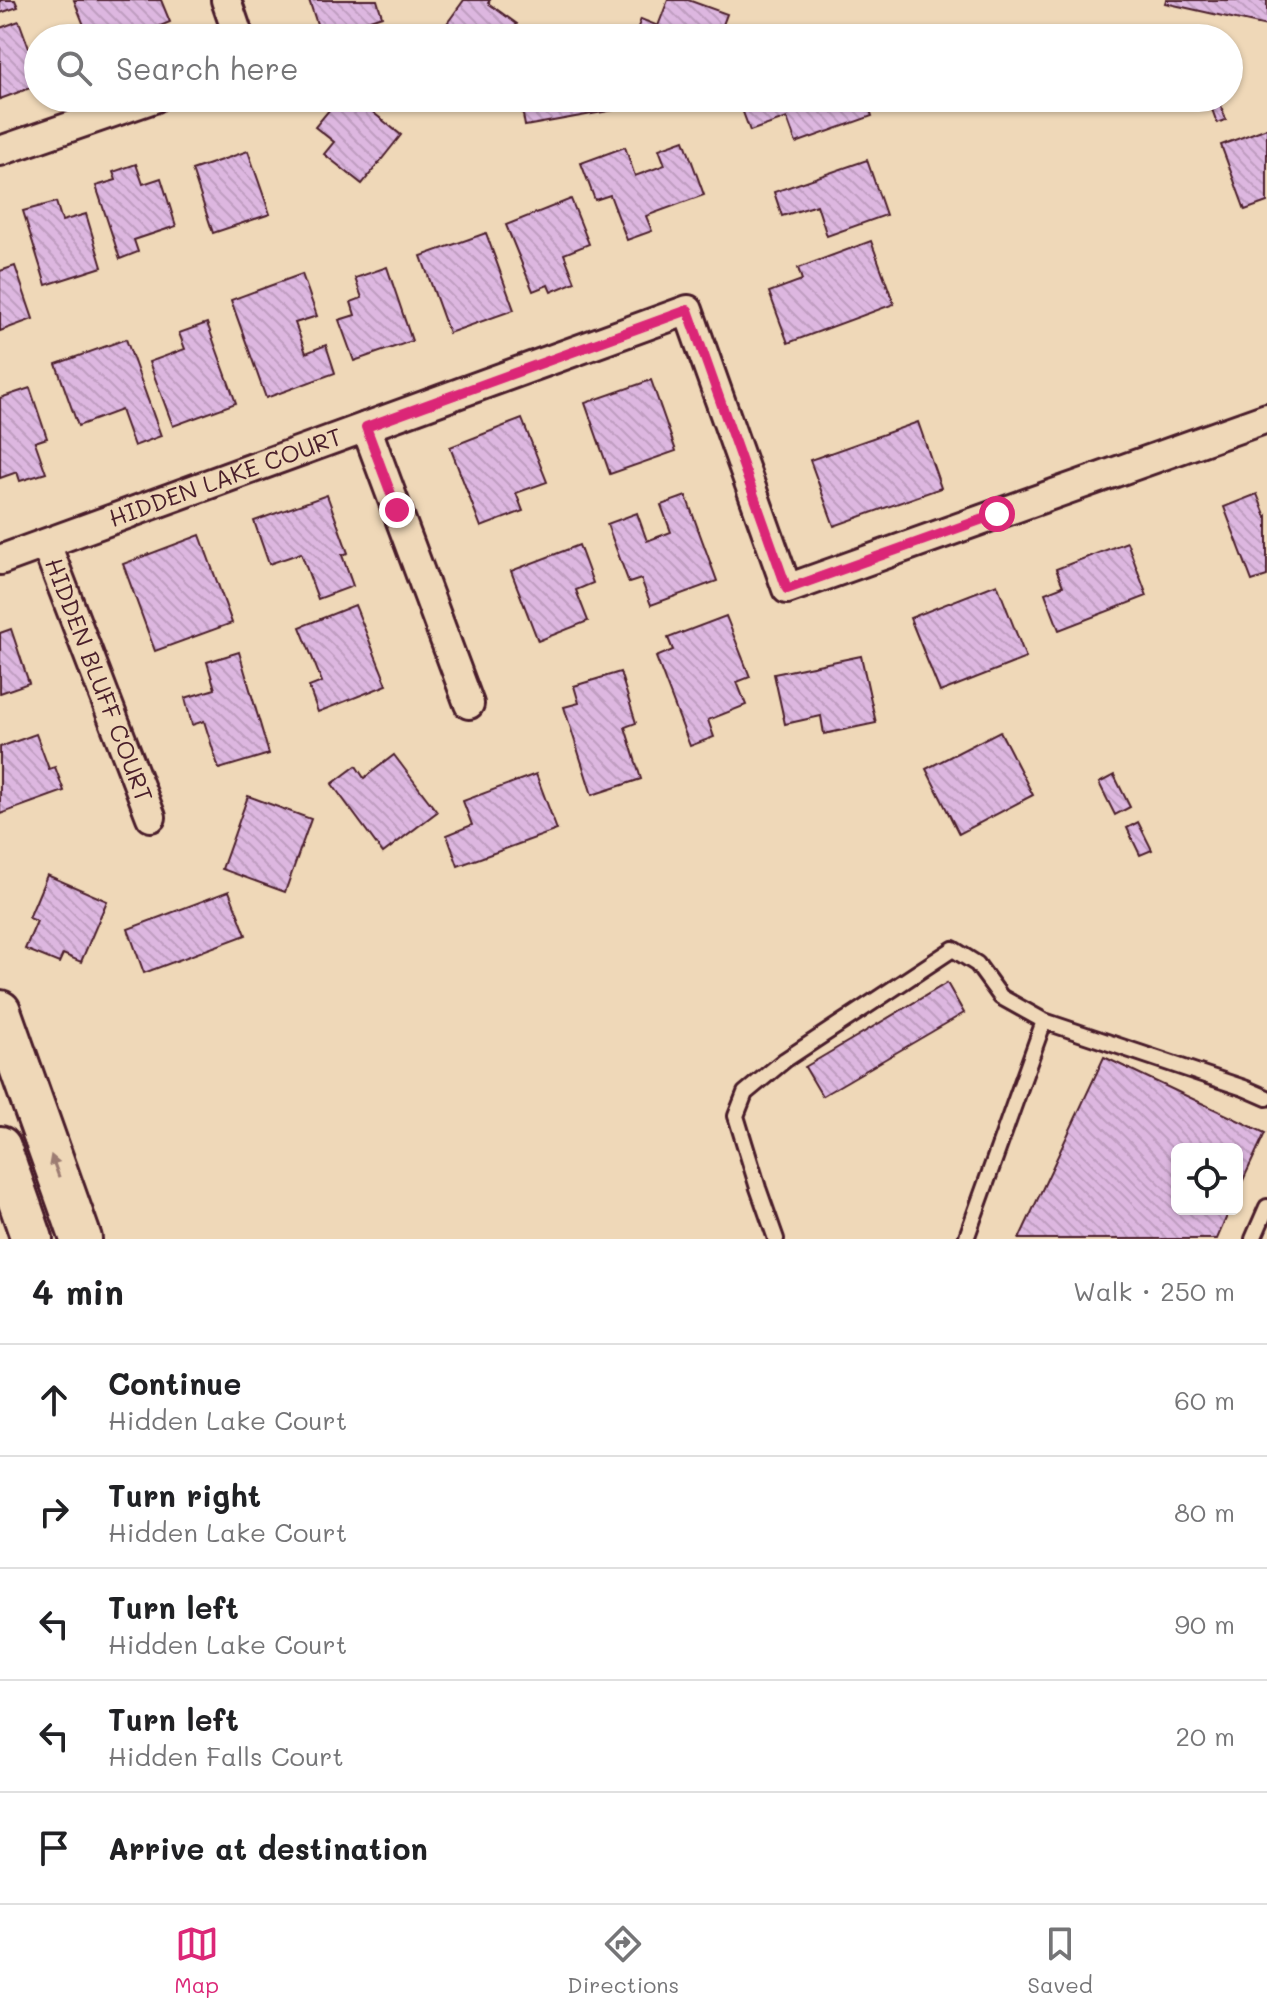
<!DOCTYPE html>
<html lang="en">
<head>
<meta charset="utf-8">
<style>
	:root { --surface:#fff; --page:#f6f6f6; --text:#202124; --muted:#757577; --line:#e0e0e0; --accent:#db2777 }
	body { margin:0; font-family:Mali,sans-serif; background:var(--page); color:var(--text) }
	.controls { position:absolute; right:24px; bottom:24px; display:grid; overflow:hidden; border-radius:12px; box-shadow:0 2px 6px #0004 }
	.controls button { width:72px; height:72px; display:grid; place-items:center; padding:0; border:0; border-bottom:2px solid var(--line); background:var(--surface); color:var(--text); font:40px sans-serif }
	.stop { position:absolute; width:24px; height:24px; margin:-18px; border:6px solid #db2777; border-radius:50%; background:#fff }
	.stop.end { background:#db2777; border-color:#fff; box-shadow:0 2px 8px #0008 }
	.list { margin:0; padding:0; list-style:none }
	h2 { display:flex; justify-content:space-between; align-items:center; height:104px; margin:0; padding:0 32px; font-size:34px }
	h2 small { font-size:26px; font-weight:400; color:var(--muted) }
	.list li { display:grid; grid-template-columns:52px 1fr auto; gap:24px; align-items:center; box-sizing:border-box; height:112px; padding:0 32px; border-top:2px solid var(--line) }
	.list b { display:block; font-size:30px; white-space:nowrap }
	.list p { margin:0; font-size:26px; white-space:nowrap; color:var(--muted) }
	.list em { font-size:26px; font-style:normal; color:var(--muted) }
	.icon { flex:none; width:44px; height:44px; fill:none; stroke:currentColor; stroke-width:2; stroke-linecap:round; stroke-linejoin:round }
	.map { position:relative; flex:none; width:1267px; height:1239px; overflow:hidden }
	.search { position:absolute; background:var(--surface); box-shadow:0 2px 6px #0004; left:24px; right:24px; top:24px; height:88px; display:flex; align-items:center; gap:20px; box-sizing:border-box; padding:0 28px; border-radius:44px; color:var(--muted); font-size:30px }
	.sheet { height:664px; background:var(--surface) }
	nav { display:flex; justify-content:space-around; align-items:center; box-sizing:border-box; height:112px; border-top:2px solid var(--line); background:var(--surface); font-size:22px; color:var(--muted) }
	nav a { display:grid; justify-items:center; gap:4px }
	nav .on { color:var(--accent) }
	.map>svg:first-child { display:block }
	.building { fill:url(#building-back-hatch); stroke:#4a1f2b; stroke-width:2 }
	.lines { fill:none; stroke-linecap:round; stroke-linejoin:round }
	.service-casing { stroke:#4a1f2b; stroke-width:20 }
	.minor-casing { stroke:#4a1f2b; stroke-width:34 }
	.secondary-casing { stroke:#4a1f2b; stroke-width:46 }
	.service { stroke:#efd8b8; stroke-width:14 }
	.minor { stroke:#efd8b8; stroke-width:28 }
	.secondary { stroke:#efd8b8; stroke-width:40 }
	.oneway { fill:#9c7c72 }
	.route { stroke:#db2777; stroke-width:10 }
	.labels { text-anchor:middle; stroke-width:6; stroke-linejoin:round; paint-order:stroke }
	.street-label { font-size:24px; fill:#4a1f2b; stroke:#efd8b8 }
</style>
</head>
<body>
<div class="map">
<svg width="1267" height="1239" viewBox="0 0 1267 1239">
	<defs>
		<pattern id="building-back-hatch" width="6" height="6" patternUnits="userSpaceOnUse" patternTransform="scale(2)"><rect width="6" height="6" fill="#ddb7e0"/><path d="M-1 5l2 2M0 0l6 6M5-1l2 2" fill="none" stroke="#bf9dc0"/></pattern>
	</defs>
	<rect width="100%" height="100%" fill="#efd8b8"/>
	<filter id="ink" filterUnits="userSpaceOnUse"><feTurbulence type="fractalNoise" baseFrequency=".0125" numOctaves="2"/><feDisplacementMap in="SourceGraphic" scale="16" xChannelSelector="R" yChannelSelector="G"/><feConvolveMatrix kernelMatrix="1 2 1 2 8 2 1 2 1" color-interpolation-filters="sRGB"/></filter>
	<g filter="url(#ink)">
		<g class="building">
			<polygon points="0,0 15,0 18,7 0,13"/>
			<polygon points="74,0 161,0 170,22 143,33 145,38 89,38"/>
			<polygon points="309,0 377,0 382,16 321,36"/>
			<polygon points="464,0 490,0 488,3 517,24 506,38 446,38 440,33"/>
			<polygon points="668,0 688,0 727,14 718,38 634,38 641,19 658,26"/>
			<polygon points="1166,0 1267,0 1267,26 1165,3"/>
			<polygon points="19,21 38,73 38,85 0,99 0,28"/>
			<polygon points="339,98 355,98 401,135 362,184 324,154 334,142 315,127"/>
			<polygon points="520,98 618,98 620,109 525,126"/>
			<polygon points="756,98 866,98 872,116 796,143 787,118 750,131 740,104"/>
			<polygon points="1208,98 1218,98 1226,120 1217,123"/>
			<polygon points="1267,128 1267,202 1245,210 1221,145"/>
			<polygon points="684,140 704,195 646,216 652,231 627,240 610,195 595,200 581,163 625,147 635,176 665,165 659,149"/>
			<polygon points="248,151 270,214 213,233 192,170"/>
			<polygon points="867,160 886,215 827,236 817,205 782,216 774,192"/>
			<polygon points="136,164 143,184 161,178 176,226 134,240 138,252 120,259 96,186 116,180 113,172"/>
			<polygon points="571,199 589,244 564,254 575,282 551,292 548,285 533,291 506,225"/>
			<polygon points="56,202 62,221 86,214 102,267 46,285 23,211"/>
			<polygon points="486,233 514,310 449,333 421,256"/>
			<polygon points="871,241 894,304 788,343 769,292 802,280 798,268"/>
			<polygon points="15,266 33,319 0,331 0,271"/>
			<polygon points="387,267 412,341 354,361 339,320 355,315 351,302 362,298 355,278"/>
			<polygon points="302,274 317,316 295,323 306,353 326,345 335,373 266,398 231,300"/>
			<polygon points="207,323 236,403 173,426 149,362 185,349 179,333"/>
			<polygon points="126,339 161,436 134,446 121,410 78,426 56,364"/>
			<polygon points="651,380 676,451 610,474 585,403"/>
			<polygon points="30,388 47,438 35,442 46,473 20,481 17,472 0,478 0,398"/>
			<polygon points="522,419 547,482 516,493 523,511 481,527 450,447"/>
			<polygon points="918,422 941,488 834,526 810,460"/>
			<polygon points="1257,494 1266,517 1267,516 1267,576 1252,581 1224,507"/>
			<polygon points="327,495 348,553 342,555 353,586 318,599 301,553 269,564 254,521"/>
			<polygon points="686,496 717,581 651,605 641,579 629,583 607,524 637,513 647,541 671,532 661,505"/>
			<polygon points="200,535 232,623 155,651 123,564"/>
			<polygon points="1127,542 1147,596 1059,630 1045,593 1063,586 1056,569"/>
			<polygon points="579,545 593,583 576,590 588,621 538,641 511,571"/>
			<polygon points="997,584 1026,658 940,692 910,618"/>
			<polygon points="355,605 387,685 318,712 309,687 322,682 300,627"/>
			<polygon points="726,616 750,677 737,682 746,705 708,720 714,737 690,746 656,657 673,650 668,638"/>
			<polygon points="11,629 29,683 0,693 0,633"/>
			<polygon points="239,652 269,754 219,769 204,721 192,725 185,698 215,689 207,662"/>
			<polygon points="861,656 876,723 824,734 821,716 785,724 774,674"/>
			<polygon points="620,672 636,723 625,727 641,779 592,795 564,707 579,703 574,686"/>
			<polygon points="1000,731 1033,795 959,834 926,769"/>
			<polygon points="36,734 49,769 55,767 64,791 0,814 0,747"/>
			<polygon points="394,755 437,812 383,853 332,784 356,766 364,778"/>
			<polygon points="536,774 557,830 458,866 447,835 472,825 463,801"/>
			<polygon points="1114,775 1130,807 1115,815 1099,783"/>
			<polygon points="248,796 311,819 285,892 222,869"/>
			<polygon points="1138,822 1152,850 1140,855 1127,828"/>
			<polygon points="47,875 107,901 81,962 63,954 59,963 25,949 37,921 29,918"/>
			<polygon points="229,891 246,935 144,973 128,929"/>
			<polygon points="947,983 964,1013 822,1096 805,1067"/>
			<polygon points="1104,1057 1265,1133 1237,1193 1237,1149 1177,1149 1177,1209 1230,1209 1217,1239 1019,1239"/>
		</g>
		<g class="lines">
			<defs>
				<g id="service">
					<polyline points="776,1239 758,1188 736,1116 745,1093 785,1060 953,949 977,964 1001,997 1044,1021 1244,1088 1267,1098"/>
					<polyline points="966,1239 1044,1021"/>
					<polyline points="1253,1239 1267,1207"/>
				</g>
				<g id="minor">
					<polyline points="226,0 239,38"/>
					<polyline points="0,151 154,98"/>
					<polyline points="366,427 469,704"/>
					<path id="s1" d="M46 544 151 817"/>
					<path id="s2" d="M0 560 688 310 787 589 1267 418"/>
				</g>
				<g id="secondary">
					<polyline points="0,1011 81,1239"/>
					<polyline points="0,1147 32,1239"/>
				</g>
			</defs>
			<use href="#service" class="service-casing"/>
			<use href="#minor" class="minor-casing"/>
			<use href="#secondary" class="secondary-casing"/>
			<use href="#service" class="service"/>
			<use href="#minor" class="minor"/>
			<use href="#secondary" class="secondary"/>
		</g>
		<defs><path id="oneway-solid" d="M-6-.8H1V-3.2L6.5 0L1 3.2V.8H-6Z" transform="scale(2)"/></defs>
		<use class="oneway" href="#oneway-solid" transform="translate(55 1166) rotate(-110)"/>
	</g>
	<g class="lines" filter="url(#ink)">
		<polyline class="route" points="397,510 366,427 688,310 787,589 997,514"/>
	</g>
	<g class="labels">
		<g class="street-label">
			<text dy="8" stroke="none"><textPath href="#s2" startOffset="240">HIDDEN LAKE COURT</textPath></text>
			<text dy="8" stroke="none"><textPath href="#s1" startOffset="146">HIDDEN BLUFF COURT</textPath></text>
		</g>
	</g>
</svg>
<div class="controls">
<button><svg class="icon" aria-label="locate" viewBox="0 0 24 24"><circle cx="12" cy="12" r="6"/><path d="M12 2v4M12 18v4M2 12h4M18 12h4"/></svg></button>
</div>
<div class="stop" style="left:997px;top:514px"></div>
<div class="stop end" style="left:397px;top:510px"></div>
<div class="search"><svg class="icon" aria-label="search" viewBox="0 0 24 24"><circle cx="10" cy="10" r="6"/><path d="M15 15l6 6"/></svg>Search here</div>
</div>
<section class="sheet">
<h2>4 min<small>Walk · 250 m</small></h2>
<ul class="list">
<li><svg class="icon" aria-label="ahead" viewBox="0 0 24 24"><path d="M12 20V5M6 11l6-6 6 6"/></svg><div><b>Continue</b><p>Hidden Lake Court</p></div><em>60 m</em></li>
<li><svg class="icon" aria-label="right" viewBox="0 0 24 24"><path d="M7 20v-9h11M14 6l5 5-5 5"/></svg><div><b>Turn right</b><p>Hidden Lake Court</p></div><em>80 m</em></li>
<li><svg class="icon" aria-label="left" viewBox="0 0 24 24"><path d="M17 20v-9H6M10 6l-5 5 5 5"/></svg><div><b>Turn left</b><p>Hidden Lake Court</p></div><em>90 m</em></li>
<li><svg class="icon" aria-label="left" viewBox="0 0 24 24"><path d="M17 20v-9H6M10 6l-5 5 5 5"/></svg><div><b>Turn left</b><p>Hidden Falls Court</p></div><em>20 m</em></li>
<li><svg class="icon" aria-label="arrive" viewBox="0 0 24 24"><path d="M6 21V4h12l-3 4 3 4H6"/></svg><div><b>Arrive at destination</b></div></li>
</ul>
</section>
<nav>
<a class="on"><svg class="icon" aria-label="map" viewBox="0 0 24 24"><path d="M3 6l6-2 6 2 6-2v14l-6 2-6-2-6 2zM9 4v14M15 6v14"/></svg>Map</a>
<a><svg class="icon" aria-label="directions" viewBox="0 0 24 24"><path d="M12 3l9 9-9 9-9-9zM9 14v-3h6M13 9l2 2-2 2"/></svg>Directions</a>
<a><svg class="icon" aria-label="saved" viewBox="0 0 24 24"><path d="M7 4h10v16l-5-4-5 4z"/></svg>Saved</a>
</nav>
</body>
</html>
